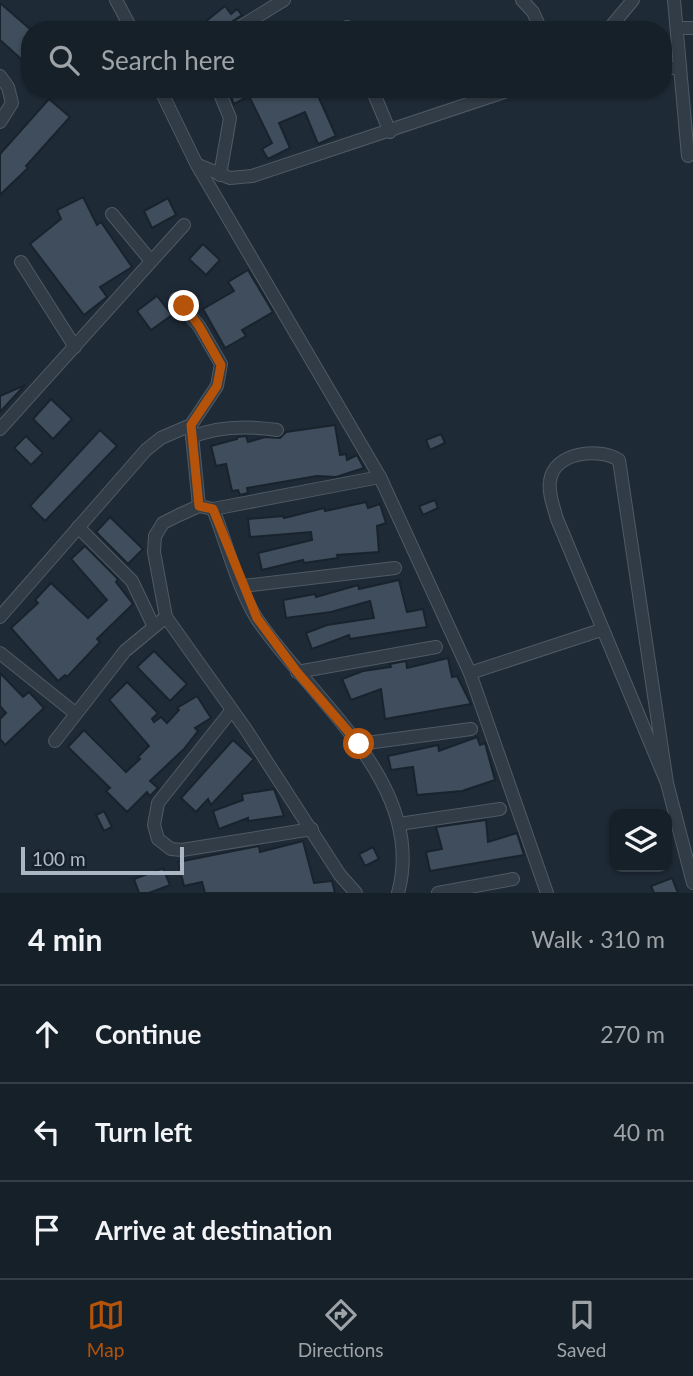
<!DOCTYPE html>
<html lang="en">
<head>
<meta charset="utf-8">
<style>
	:root { --surface:#162028; --page:#232d34; --text:#f1f3f6; --muted:#9ea3a8; --line:#353e45; --accent:#b45309 }
	body { margin:0; font-family:Lato,sans-serif; background:var(--page); color:var(--text) }
	.controls { position:absolute; right:21px; bottom:21px; display:grid; overflow:hidden; border-radius:14px; box-shadow:0 2px 5px #0004 }
	.controls button { width:63px; height:63px; display:grid; place-items:center; padding:0; border:0; border-bottom:2px solid var(--line); background:var(--surface); color:var(--text); font:35px sans-serif }
	.scale { position:absolute; left:21px; bottom:18px; width:163px; box-sizing:border-box; padding-left:7px; border:4px solid #abb7c4; border-top:0; font-size:19px; line-height:24px; white-space:nowrap; color:#abb7c4; -webkit-text-stroke:5px #17212b; paint-order:stroke }
	.stop { position:absolute; width:21px; height:21px; margin:-16px; border:5px solid #b45309; border-radius:50%; background:#fff }
	.stop.end { background:#b45309; border-color:#fff; box-shadow:0 2px 7px #0008 }
	.list { margin:0; padding:0; list-style:none }
	h2 { display:flex; justify-content:space-between; align-items:center; height:91px; margin:0; padding:0 28px; font-size:30px }
	h2 small { font-size:23px; font-weight:400; color:var(--muted) }
	.list li { display:grid; grid-template-columns:46px 1fr auto; gap:21px; align-items:center; box-sizing:border-box; height:98px; padding:0 28px; border-top:2px solid var(--line) }
	.list b { display:block; font-size:26px; white-space:nowrap }
	.list em { font-size:23px; font-style:normal; color:var(--muted) }
	.icon { flex:none; width:38px; height:38px; fill:none; stroke:currentColor; stroke-width:2; stroke-linecap:round; stroke-linejoin:round }
	.map { position:relative; flex:none; width:693px; height:893px; overflow:hidden }
	.search { position:absolute; background:var(--surface); box-shadow:0 2px 5px #0004; left:21px; right:21px; top:21px; height:77px; display:flex; align-items:center; gap:18px; box-sizing:border-box; padding:0 24px; border-radius:28px; color:var(--muted); font-size:26px }
	.sheet { height:385px; background:var(--surface) }
	nav { display:flex; justify-content:space-around; align-items:center; box-sizing:border-box; height:98px; border-top:2px solid var(--line); background:var(--surface); font-size:19px; color:var(--muted) }
	nav a { display:grid; justify-items:center; gap:4px }
	nav .on { color:var(--accent) }
	.map>svg:first-child { display:block }
	.building { fill:#3f4d5c; stroke:#19232d; stroke-width:2 }
	.lines { fill:none; stroke-linecap:round; stroke-linejoin:round }
	.street-casing { stroke:#4f5a65; stroke-width:14 }
	.street { stroke:#323c47; stroke-width:12 }
	.route { stroke:#b45309; stroke-width:9 }
</style>
</head>
<body>
<div class="map">
<svg width="693" height="893" viewBox="0 0 693 893">
	<rect width="100%" height="100%" fill="#1e2a36"/>
	<g class="building">
		<polygon points="0,3 30,29 30,67 0,40"/>
		<polygon points="225,6 231,14 237,9 242,15 230,23 226,30 195,30"/>
		<polygon points="228,89 315,89 336,136 318,144 305,112 279,123 290,148 268,159 262,149 272,143 249,96 234,104"/>
		<polygon points="49,99 70,117 26,166 28,168 0,195 0,154"/>
		<polygon points="83,197 97,225 101,222 132,267 100,287 107,297 84,315 30,244 61,219 57,210"/>
		<polygon points="168,198 176,215 152,228 144,211"/>
		<polygon points="203,244 220,260 206,275 189,259"/>
		<polygon points="248,270 273,312 242,330 246,336 225,348 203,309 234,291 228,282"/>
		<polygon points="157,296 172,315 151,330 137,311"/>
		<polygon points="25,385 0,412 0,396"/>
		<polygon points="51,399 72,419 53,439 33,419"/>
		<polygon points="335,425 340,455 346,454 347,460 357,455 364,468 336,477 317,476 247,488 248,493 240,495 238,490 232,491 226,464 216,466 211,446 237,439 237,437 246,436 248,442 265,437 280,438 286,432"/>
		<polygon points="100,430 117,446 45,521 30,506"/>
		<polygon points="441,434 445,443 430,450 426,440"/>
		<polygon points="26,436 43,453 31,465 14,448"/>
		<polygon points="435,500 438,508 423,515 419,506"/>
		<polygon points="366,502 368,508 380,504 386,523 377,526 379,552 337,555 338,558 304,563 303,560 262,570 258,553 312,540 311,532 250,537 248,519 283,516 284,518 324,508 325,511"/>
		<polygon points="110,517 143,549 128,564 96,532"/>
		<polygon points="85,546 118,579 116,582 133,604 97,639 100,642 67,677 65,675 58,681 11,628 38,603 35,600 51,583 88,618 107,600 71,559"/>
		<polygon points="399,580 407,612 423,609 427,627 350,639 349,635 312,649 306,633 327,625 374,618 370,601 331,612 286,618 283,600 315,594 316,597 358,585 359,589"/>
		<polygon points="154,651 187,684 170,701 137,667"/>
		<polygon points="448,658 452,677 457,676 471,704 385,719 381,689 351,700 342,679 363,671 391,667 390,664 406,661 407,668"/>
		<polygon points="0,673 23,697 29,692 44,708 5,745 0,739 0,719 6,713 0,706"/>
		<polygon points="127,682 158,713 152,719 154,722 161,717 167,723 179,710 177,708 197,696 211,718 195,728 198,731 184,749 150,781 158,788 150,796 147,792 127,812 106,791 110,788 68,747 84,730 126,772 140,759 138,757 149,746 109,700"/>
		<polygon points="477,737 480,745 485,743 495,780 462,791 417,795 413,767 391,770 388,756 438,745 439,751"/>
		<polygon points="233,740 254,759 211,805 208,799 196,812 181,798"/>
		<polygon points="274,789 284,816 248,821 248,818 219,829 213,811 243,800 242,794"/>
		<polygon points="104,811 112,827 104,831 96,815"/>
		<polygon points="486,820 488,842 517,833 524,855 430,871 426,852 442,849 436,827"/>
		<polygon points="303,841 314,883 332,881 335,893 205,893 202,882 184,886 178,862 259,846 260,852"/>
		<polygon points="373,847 379,859 365,866 359,854"/>
		<polygon points="163,868 170,885 149,893 139,893 134,879"/>
		<polygon points="672,878 678,893 654,893 651,886"/>
	</g>
	<g class="lines">
		<defs>
			<g id="street">
				<polyline points="116,0 132,30"/>
				<polyline points="522,0 533,12 541,30"/>
				<polyline points="674,0 688,156"/>
				<polyline points="347,27 348,30"/>
				<polyline points="677,28 693,28"/>
				<polyline points="235,30 284,0"/>
				<polyline points="608,30 633,0"/>
				<polyline points="663,69 680,67"/>
				<polyline points="0,76 8,87 12,103 0,122"/>
				<polyline points="160,89 197,165 380,477 470,673 547,893"/>
				<polyline points="218,89 230,118 220,175"/>
				<polyline points="372,89 390,132"/>
				<polyline points="198,165 230,178 252,176 513,89"/>
				<polyline points="112,214 151,261"/>
				<polyline points="21,262 75,347"/>
				<polyline points="176,299 199,326 221,364 217,386 191,425 199,506"/>
				<polyline points="0,429 184,225"/>
				<path d="M192 437C218 426 250 426 277 430"/>
				<polyline points="213,509 380,477"/>
				<polyline points="78,527 132,581 153,625"/>
				<polyline points="243,586 395,568"/>
				<polyline points="0,617 146,450 161,438 191,425"/>
				<polyline points="0,653 75,713"/>
				<polyline points="297,672 436,647"/>
				<polyline points="470,673 601,630"/>
				<polyline points="231,711 158,803 154,825 158,839 171,849 182,850 312,829"/>
				<polyline points="55,741 125,651 166,617"/>
				<polyline points="359,744 471,729"/>
				<path d="M667 783 557 519C554 508 548 493 550 481 554 452 599 447 619 460L667 783 693 883"/>
				<polyline points="399,824 500,809"/>
				<path d="M356 893 340 875 245 728 166 617 154 552 155 536 163 523 179 515 199 506 213 509C227 544 237 587 257 619 311 699 428 785 398 893"/>
				<polyline points="438,893 513,879"/>
			</g>
		</defs>
		<use href="#street" class="street-casing"/>
		<use href="#street" class="street"/>
	</g>
	<g class="lines">
		<polyline class="route" points="184,306 199,326 221,365 217,386 191,425 199,506 213,509 257,618 297,672 359,744"/>
	</g>
</svg>
<div class="controls">
<button><svg class="icon" aria-label="layers" viewBox="0 0 24 24"><path d="M12 4l9 5-9 5-9-5zM3 14l9 5 9-5"/></svg></button>
</div>
<div class="scale">100 m</div>
<div class="stop" style="left:359px;top:744px"></div>
<div class="stop end" style="left:184px;top:306px"></div>
<div class="search"><svg class="icon" aria-label="search" viewBox="0 0 24 24"><circle cx="10" cy="10" r="6"/><path d="M15 15l6 6"/></svg>Search here</div>
</div>
<section class="sheet">
<h2>4 min<small>Walk · 310 m</small></h2>
<ul class="list">
<li><svg class="icon" aria-label="ahead" viewBox="0 0 24 24"><path d="M12 20V5M6 11l6-6 6 6"/></svg><div><b>Continue</b></div><em>270 m</em></li>
<li><svg class="icon" aria-label="left" viewBox="0 0 24 24"><path d="M17 20v-9H6M10 6l-5 5 5 5"/></svg><div><b>Turn left</b></div><em>40 m</em></li>
<li><svg class="icon" aria-label="arrive" viewBox="0 0 24 24"><path d="M6 21V4h12l-3 4 3 4H6"/></svg><div><b>Arrive at destination</b></div></li>
</ul>
</section>
<nav>
<a class="on"><svg class="icon" aria-label="map" viewBox="0 0 24 24"><path d="M3 6l6-2 6 2 6-2v14l-6 2-6-2-6 2zM9 4v14M15 6v14"/></svg>Map</a>
<a><svg class="icon" aria-label="directions" viewBox="0 0 24 24"><path d="M12 3l9 9-9 9-9-9zM9 14v-3h6M13 9l2 2-2 2"/></svg>Directions</a>
<a><svg class="icon" aria-label="saved" viewBox="0 0 24 24"><path d="M7 4h10v16l-5-4-5 4z"/></svg>Saved</a>
</nav>
</body>
</html>
